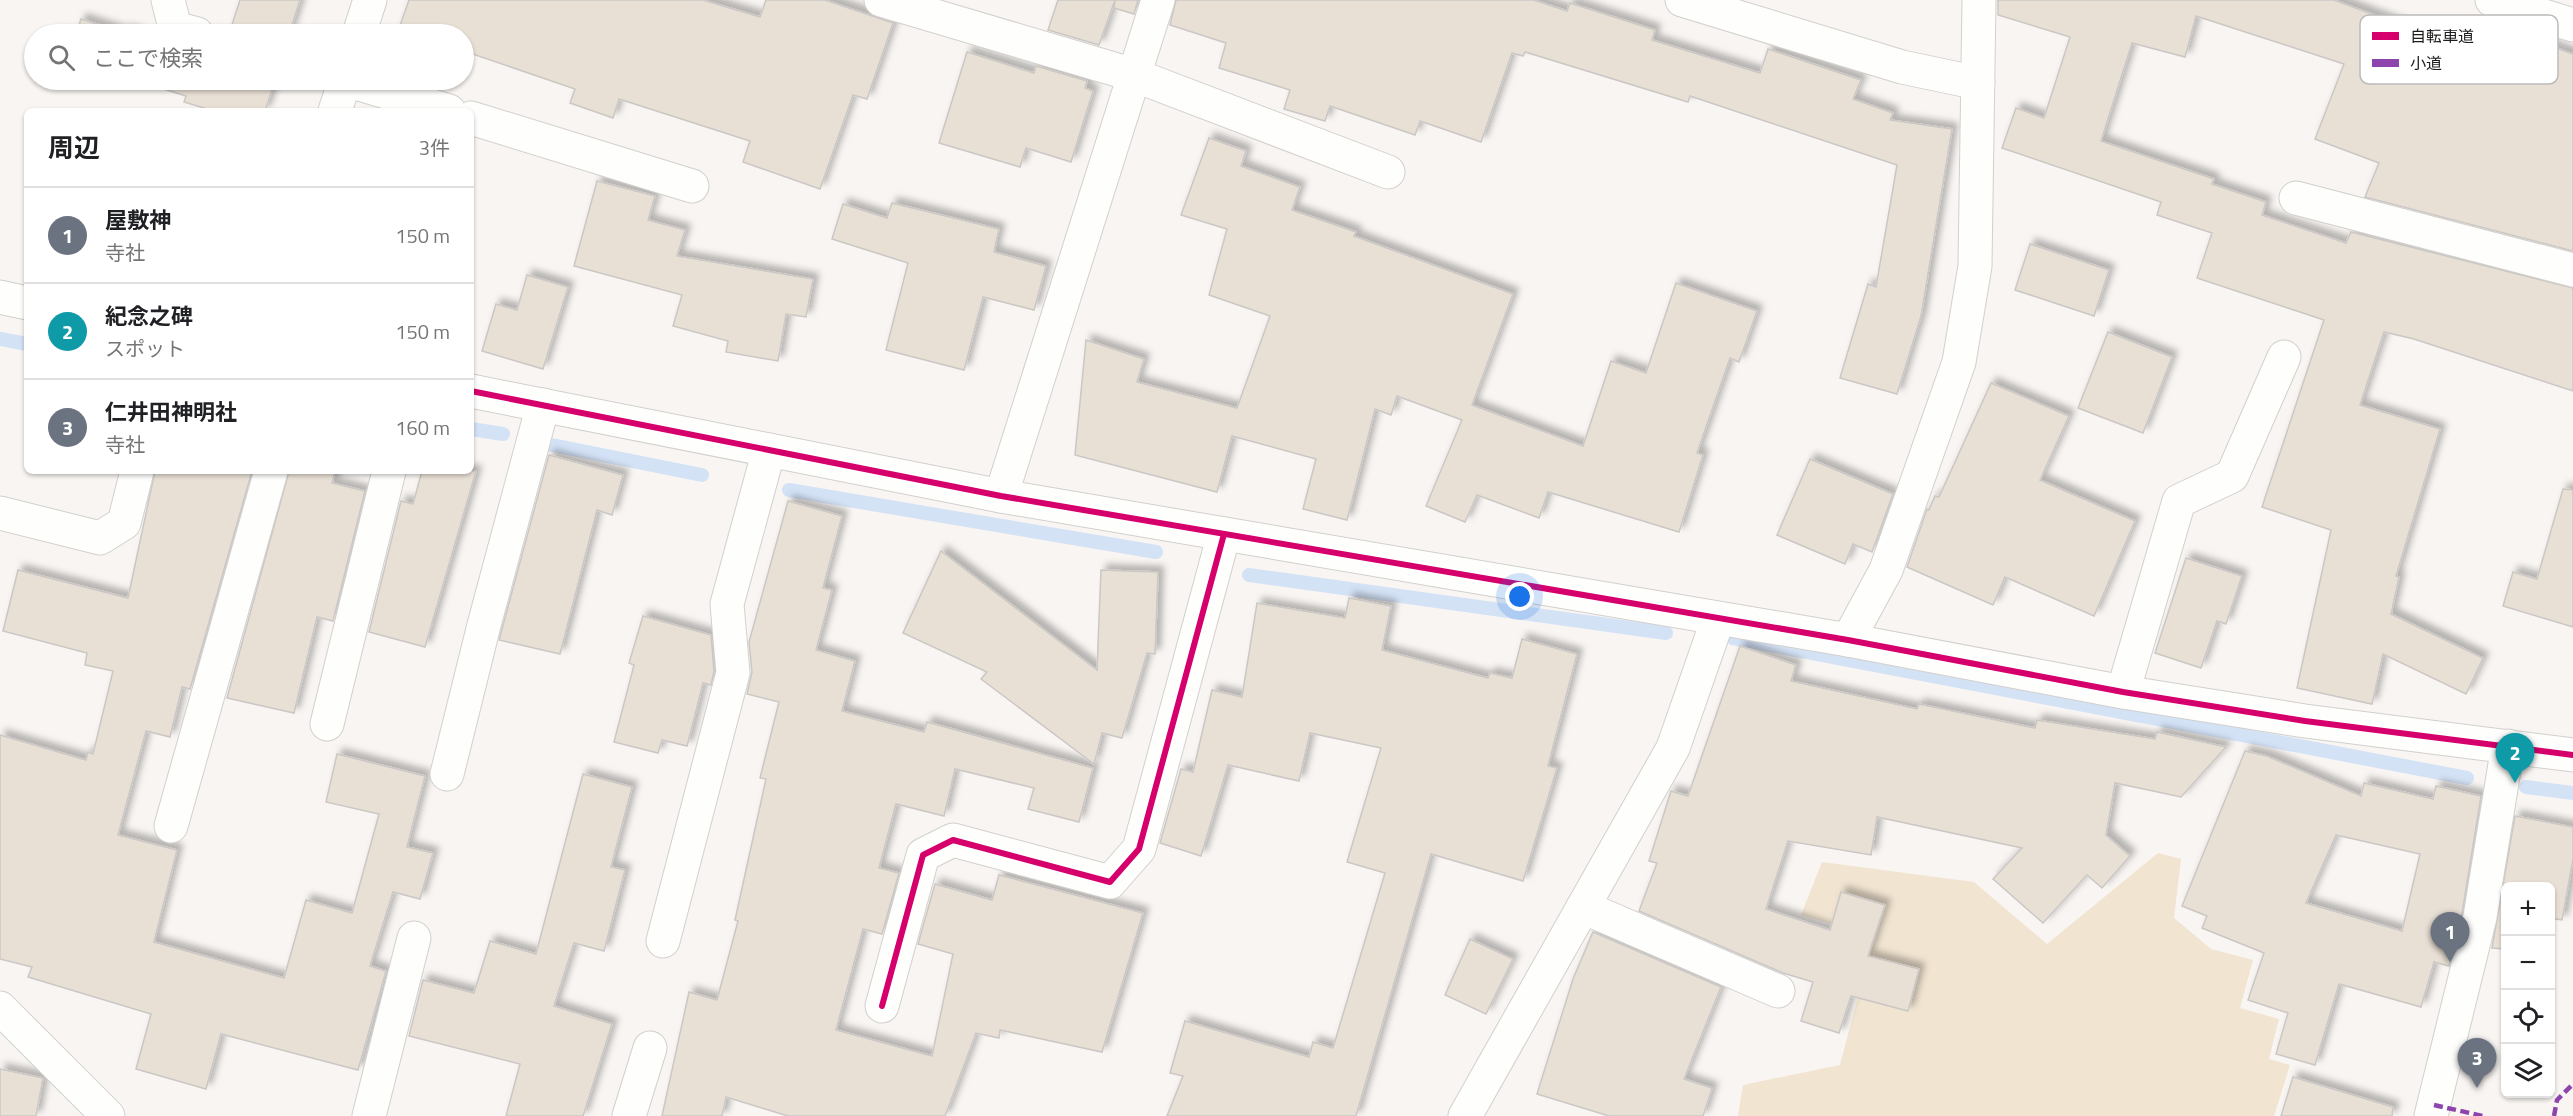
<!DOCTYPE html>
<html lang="ja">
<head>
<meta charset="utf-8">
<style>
	:root { --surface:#fff; --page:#f6f6f6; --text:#202124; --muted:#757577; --line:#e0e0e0; --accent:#ea580c }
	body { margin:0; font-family:"Titillium Web","Noto Sans JP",sans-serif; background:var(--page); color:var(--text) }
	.controls { position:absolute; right:18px; bottom:18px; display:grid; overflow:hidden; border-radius:9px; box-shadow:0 2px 4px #0004 }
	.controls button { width:54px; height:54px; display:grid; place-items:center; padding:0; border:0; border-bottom:2px solid var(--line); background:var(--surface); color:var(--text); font:30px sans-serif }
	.you { position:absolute; left:1520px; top:597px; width:21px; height:21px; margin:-15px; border:4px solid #fff; border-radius:50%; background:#1a73e8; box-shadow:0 0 0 9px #1a73e833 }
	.badge { display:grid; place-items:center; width:39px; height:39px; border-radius:50%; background:var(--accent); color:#fff; font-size:20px; font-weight:700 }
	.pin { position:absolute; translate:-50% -50px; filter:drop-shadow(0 2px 3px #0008) }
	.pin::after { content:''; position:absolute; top:32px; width:21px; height:18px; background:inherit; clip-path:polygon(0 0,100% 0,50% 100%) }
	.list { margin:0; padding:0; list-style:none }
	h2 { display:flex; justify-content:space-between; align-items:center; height:78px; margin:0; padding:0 24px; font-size:26px }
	h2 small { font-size:20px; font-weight:400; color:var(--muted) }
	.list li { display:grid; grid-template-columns:39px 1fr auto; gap:18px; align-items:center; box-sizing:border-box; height:96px; padding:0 24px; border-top:2px solid var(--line) }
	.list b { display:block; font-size:22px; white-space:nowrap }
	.list p { margin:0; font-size:20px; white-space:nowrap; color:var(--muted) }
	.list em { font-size:20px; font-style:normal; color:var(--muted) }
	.icon { flex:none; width:33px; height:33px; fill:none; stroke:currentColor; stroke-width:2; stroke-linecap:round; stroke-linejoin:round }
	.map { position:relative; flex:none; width:2573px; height:1116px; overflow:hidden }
	.search { position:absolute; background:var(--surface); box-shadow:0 2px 4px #0004; left:24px; top:24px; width:450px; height:66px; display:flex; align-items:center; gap:15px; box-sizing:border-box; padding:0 21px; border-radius:33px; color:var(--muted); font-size:22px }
	.panel { position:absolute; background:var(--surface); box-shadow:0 2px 4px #0004; left:24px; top:108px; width:450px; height:366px; border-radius:9px }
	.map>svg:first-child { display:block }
	.green { fill:#f1e4d1 }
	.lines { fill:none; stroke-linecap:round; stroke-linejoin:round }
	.stream { stroke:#d4e2f6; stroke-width:14 }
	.building { fill:#e9e0d5; stroke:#cac7c5; stroke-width:1.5; fill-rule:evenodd; filter:url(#shadow) }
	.minor-casing { stroke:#d2d0cd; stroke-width:35 }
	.minor { stroke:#fefefd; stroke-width:33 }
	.quiet { stroke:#8e44ad; stroke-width:4.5; stroke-dasharray:9 4.5; stroke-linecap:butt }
	.cycleway-casing { stroke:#fff; stroke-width:10 }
	.cycleway { stroke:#d6006c; stroke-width:6 }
	.key { fill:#fff; stroke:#bcbbba; stroke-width:1.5 }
	.key-label { font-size:16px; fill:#1e1c1a }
</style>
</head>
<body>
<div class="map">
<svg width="2573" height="1116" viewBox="0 0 2573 1116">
	<defs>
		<filter id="shadow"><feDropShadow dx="5.5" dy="-5.5" stdDeviation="3" flood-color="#0004"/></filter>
	</defs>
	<rect width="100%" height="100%" fill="#f8f5f2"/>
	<polygon class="green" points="2158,853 2181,859 2174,918 2211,949 2253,960 2240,1008 2279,1019 2269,1059 2290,1065 2274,1116 1738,1116 1743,1085 1840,1065 1874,936 1801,915 1822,862 1974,882 2047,944"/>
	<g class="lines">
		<g class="stream">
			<polyline points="0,339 27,344"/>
			<polyline points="471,429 503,434"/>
			<polyline points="547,444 702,475"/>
			<polyline points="789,490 1156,552"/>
			<polyline points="1249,575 1666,633"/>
			<polyline points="1733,638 2467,778"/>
			<polyline points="2526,787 2573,793"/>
		</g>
	</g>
	<g class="building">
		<polygon points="240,0 300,0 289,34 229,34"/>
		<polygon points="409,0 703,0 760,17 766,0 825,0 893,23 867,99 853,95 820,189 743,162 750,141 619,99 613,118 570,103 575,89 464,51 464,34 397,34"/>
		<polygon points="1058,0 1115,0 1099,45 1048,30"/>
		<polygon points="1115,0 1138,0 1134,14 1114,8"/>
		<polygon points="1176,0 1534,0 1567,11 1570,3 1655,30 1652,40 1760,73 1768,49 1861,80 1853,99 1893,113 1890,120 1952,129 1921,316 1897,394 1840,378 1868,284 1876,287 1897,165 1690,96 1688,102 1525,52 1523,56 1512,53 1481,142 1420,121 1415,135 1330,106 1325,121 1284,109 1290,90 1219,68 1226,43 1170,25"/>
		<polygon points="1998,0 2334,0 2439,39 2440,36 2523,62 2531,39 2573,54 2573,251 2365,197 2379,163 2315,139 2344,64 2196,16 2185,57 2132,43 2101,141 2214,179 2212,184 2266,202 2262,215 2346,243 2351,232 2573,288 2573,391 2414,339 2384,332 2360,405 2440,429 2396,576 2399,577 2391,614 2483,658 2466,694 2383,654 2372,704 2297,688 2331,530 2262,507 2324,320 2197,278 2212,233 2157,215 2161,202 2002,148 2016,108 2044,118 2070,37 1998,15"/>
		<polygon points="81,19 125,33 126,30 139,34 76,34"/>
		<polygon points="967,52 1034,73 1036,66 1087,81 1085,88 1093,91 1071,162 1026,148 1020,167 939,143"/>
		<polygon points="135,80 275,80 265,111 214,111 184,102 186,96"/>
		<polygon points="1209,138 1246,151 1241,166 1300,187 1292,210 1356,232 1354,236 1513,294 1472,405 1583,446 1611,361 1646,373 1676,283 1757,311 1739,362 1730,358 1697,453 1703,455 1679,532 1548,492 1539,518 1477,495 1465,522 1426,506 1462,420 1397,396 1391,415 1375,409 1347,520 1303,509 1316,459 1232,436 1217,492 1075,455 1086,340 1144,359 1137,382 1237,408 1270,316 1209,295 1227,229 1181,215"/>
		<polygon points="597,181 655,196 648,220 685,230 677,256 813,279 806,317 786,314 778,361 726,352 728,341 673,326 682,295 574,266"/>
		<polygon points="892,203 999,229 994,252 1046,266 1034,310 983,297 964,370 886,350 908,263 832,239 843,204 887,218"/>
		<polygon points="2030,244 2109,270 2094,316 2015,290"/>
		<polygon points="527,275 568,287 543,369 482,351 496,304 517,310"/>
		<polygon points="2108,332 2172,357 2143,433 2078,408"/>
		<polygon points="1991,383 2069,416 2040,480 2135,521 2094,616 2005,577 1993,605 1907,567 1927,509 1929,510 1935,496 1939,497"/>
		<polygon points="549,455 623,475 612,515 597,510 560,654 499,640"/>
		<polygon points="1810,459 1893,494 1872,552 1853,544 1845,564 1777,535"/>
		<polygon points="155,471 252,471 190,689 182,687 170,737 146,731 118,835 177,850 154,942 284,978 306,900 352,913 379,814 326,802 337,754 425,776 407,847 433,853 420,899 393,892 370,966 386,971 358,1070 221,1034 206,1089 136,1069 151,1014 28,977 32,967 0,959 0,735 86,760 88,752 93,754 113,671 85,665 87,653 3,631 18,570 128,598"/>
		<polygon points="289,471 335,471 332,483 365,491 333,621 317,617 294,713 227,698"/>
		<polygon points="422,471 476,471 425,647 369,632 401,501 413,504"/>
		<polygon points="2563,489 2573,490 2573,627 2503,606 2513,572 2537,579"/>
		<polygon points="788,501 842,516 823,588 832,590 816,650 855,661 842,711 924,732 927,722 1093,768 1079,822 1028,809 1034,788 955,769 944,816 896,804 879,868 899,873 882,934 863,929 836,1030 932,1056 953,954 918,944 935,884 992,900 999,875 1143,913 1102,1052 1000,1030 999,1038 976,1033 945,1116 788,1116 726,1097 722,1116 662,1116 689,992 717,1000 738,921 735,920 766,779 760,778 779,702 747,694 752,672 749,642"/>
		<polygon points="941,551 1097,670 1101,570 1158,572 1155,654 1147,653 1122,738 1102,733 1094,764 981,679 987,672 903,633"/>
		<polygon points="2186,558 2242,576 2226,624 2217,621 2201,668 2155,653"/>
		<polygon points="1349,598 1391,606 1382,650 1488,678 1490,673 1512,678 1522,639 1577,654 1548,766 1557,768 1523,881 1431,854 1356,1116 1167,1116 1183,1076 1170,1073 1185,1021 1309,1057 1313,1042 1333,1048 1385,873 1347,862 1381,748 1310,733 1299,781 1228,765 1201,856 1160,843 1181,769 1193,772 1212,690 1242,697 1257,603 1345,618"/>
		<polygon points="643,616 711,635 714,671 711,685 703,683 687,746 662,740 658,753 614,742 634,665 629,663"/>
		<polygon points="1740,646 1796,665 1791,681 1917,709 1919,704 2035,728 2037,720 2155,739 2157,732 2226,747 2181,797 2115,783 2106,835 2130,856 2102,888 2087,875 2043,923 1993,879 2022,848 1877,817 1871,855 1788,841 1766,909 1830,930 1841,892 1885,905 1868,956 1919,969 1908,1011 1851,996 1839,1033 1801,1021 1813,982 1783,973 1639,911 1657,863 1649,861 1671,791 1688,796"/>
		<path d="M2245 751 2267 756 2361 796 2364 783 2433 799 2436 786 2481 796 2462 913 2449 966 2434 962 2421 1007 2339 984 2315 1065 2276 1054 2288 1013 2248 1000 2264 953 2202 928 2207 916 2182 906ZM2336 835 2420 854 2402 931 2306 903Z"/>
		<polygon points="583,774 632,787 611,867 625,870 604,951 574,943 554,1006 612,1024 583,1116 506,1116 520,1064 409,1036 423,980 474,993 490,941 536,954"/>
		<polygon points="2515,816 2573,827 2573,859 2562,920 2550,918 2550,886 2505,886 2505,949 2492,948"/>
		<polygon points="1593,932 1721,987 1684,1079 1712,1088 1703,1116 1609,1116 1537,1094 1573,979"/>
		<polygon points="1470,939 1513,959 1486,1014 1445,995"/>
		<polygon points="0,1069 43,1078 36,1116 0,1116"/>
		<polygon points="2293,1077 2393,1107 2392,1116 2281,1116"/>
	</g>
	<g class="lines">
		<defs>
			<g id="minor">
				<polyline points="168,0 175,28 197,34"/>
				<polyline points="881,0 1134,75 1388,172"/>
				<polyline points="1682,0 1902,67 1978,83"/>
				<polyline points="2492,0 2573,25"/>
				<polyline points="359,34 370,0"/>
				<polyline points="346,80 449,111"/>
				<polyline points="335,111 345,80"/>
				<polyline points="471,118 692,186"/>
				<polyline points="2296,198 2573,270"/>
				<polyline points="0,297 27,303"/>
				<polyline points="471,391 1001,496 1848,640 2123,692 2305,721 2573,755"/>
				<polyline points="1001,496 1158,0"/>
				<polyline points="0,513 100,538 124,523 137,471"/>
				<polyline points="1848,640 1886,570 1959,362 1975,266 1979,0"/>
				<polyline points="2123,692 2179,501 2232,476 2284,357"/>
				<polyline points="327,724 389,471"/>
				<polyline points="447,774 484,625 543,405"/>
				<polyline points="171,826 271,471"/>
				<polyline points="1583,907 1778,991"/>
				<polyline points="663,941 733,673 727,604 769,450"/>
				<polyline points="882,1006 923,855 953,840 1110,882 1139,849 1224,534"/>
				<polyline points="0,1008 108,1116"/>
				<polyline points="369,1116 414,938"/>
				<polyline points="629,1116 650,1048"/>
				<polyline points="1465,1116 1673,748 1718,619"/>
				<polyline points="2431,1116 2480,917 2508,746"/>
			</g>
		</defs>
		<use href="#minor" class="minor-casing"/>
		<use href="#minor" class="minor"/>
		<g class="quiet">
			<polyline points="2434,1105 2483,1116"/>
			<polyline points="2554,1116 2557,1100 2573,1084"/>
		</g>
		<defs>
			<g id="cycleway">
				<polyline points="471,391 1001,496 1848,640 2123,692 2305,721 2573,755"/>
				<polyline points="882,1006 923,855 953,840 1110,882 1139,849 1224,534"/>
			</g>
		</defs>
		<use href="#cycleway" class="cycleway-casing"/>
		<use href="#cycleway" class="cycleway"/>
	</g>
	<rect x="2360" y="15" width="198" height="69" rx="9" class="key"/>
	<rect x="2372" y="32" width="27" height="8" fill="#d6006c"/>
	<rect x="2372" y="59" width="27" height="8" fill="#8e44ad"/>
	<g class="key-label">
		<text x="2410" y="42">自転車道</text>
		<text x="2410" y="69">小道</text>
	</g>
</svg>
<div class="controls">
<button>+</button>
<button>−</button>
<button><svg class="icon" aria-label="locate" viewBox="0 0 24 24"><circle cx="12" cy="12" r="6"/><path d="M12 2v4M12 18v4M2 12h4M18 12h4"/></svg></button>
<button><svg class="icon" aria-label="layers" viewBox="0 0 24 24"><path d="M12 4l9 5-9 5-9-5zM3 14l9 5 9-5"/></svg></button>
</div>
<div class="you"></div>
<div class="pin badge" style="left:2450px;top:962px;background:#6b7280">1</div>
<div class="pin badge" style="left:2515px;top:783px;background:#0f9aa8">2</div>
<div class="pin badge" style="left:2477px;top:1088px;background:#6b7280">3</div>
<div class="search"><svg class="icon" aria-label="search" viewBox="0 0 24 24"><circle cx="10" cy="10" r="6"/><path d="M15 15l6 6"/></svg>ここで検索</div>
<section class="panel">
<h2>周辺<small>3件</small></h2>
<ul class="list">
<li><span class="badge" style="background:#6b7280">1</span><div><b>屋敷神</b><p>寺社</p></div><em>150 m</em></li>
<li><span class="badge" style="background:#0f9aa8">2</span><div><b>紀念之碑</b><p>スポット</p></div><em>150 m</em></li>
<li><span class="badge" style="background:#6b7280">3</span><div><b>仁井田神明社</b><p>寺社</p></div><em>160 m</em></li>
</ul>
</section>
</div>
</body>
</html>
